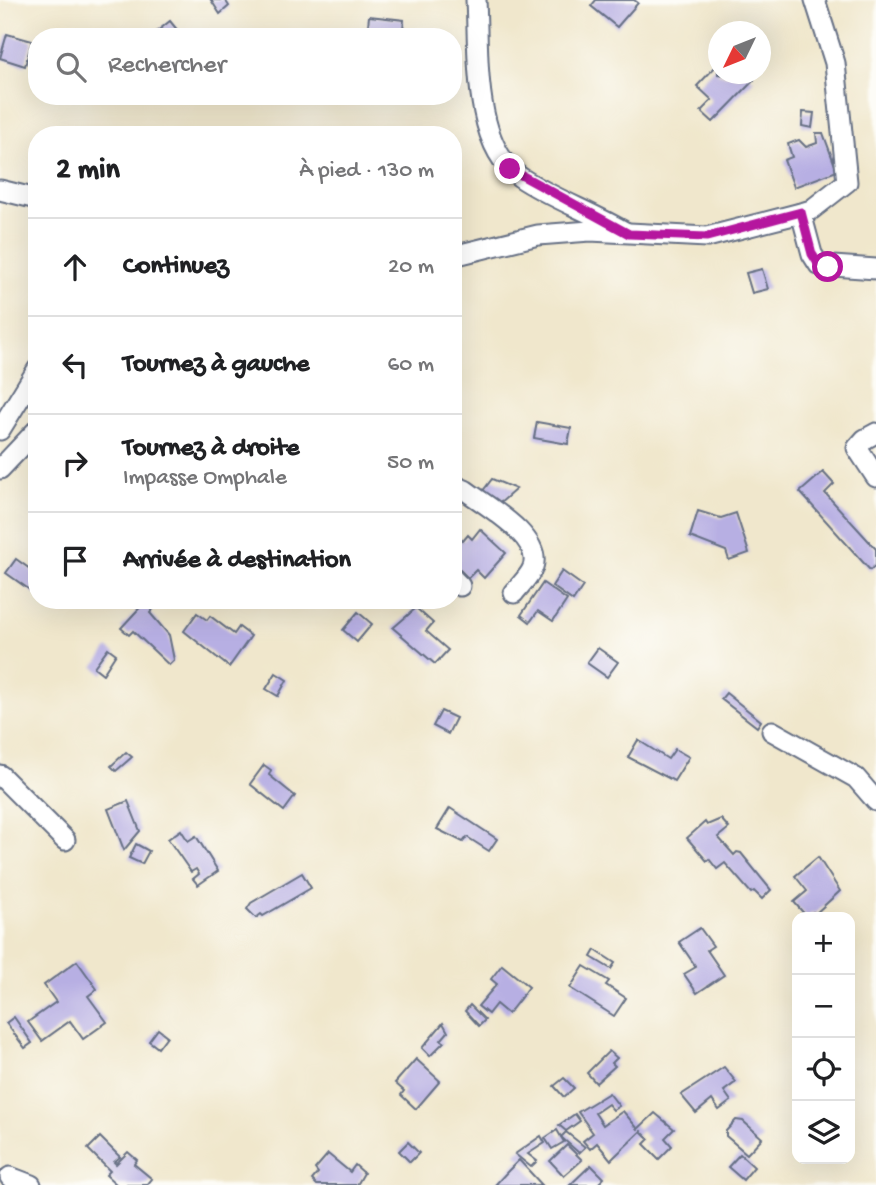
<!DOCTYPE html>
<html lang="fr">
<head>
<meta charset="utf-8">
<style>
	:root { --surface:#fff; --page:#f2f2f2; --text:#202124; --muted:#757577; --line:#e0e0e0 }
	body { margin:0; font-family:"Gochi Hand",sans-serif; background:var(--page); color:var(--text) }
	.controls { position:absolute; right:21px; bottom:21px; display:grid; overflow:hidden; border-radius:14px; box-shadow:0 7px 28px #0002 }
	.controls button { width:63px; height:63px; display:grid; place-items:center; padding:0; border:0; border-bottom:2px solid var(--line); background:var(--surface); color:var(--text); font:35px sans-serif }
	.compass { position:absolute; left:708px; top:21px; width:63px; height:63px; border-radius:50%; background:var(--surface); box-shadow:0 7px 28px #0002; rotate:227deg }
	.stop { position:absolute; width:21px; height:21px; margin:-16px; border:5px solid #b5179e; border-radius:50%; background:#fff }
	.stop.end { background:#b5179e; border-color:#fff; box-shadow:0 2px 7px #0008 }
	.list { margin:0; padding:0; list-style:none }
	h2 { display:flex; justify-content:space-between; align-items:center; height:91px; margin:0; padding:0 28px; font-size:30px }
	h2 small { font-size:23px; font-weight:400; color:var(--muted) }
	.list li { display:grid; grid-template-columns:46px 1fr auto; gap:21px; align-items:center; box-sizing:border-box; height:98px; padding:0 28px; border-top:2px solid var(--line) }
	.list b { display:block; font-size:26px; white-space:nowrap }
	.list p { margin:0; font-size:23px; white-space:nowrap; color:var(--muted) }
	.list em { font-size:23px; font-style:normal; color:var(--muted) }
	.icon { flex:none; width:38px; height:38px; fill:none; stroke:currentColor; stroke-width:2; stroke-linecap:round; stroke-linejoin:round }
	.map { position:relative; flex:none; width:876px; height:1185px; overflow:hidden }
	.search { position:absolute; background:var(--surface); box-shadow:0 7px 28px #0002; left:28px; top:28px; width:434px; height:77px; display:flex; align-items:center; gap:18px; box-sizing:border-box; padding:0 24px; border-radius:28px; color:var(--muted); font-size:26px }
	.panel { position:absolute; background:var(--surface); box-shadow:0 7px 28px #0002; left:28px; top:126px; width:434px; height:483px; border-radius:28px }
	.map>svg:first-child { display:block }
	.building { fill:#b7afe3 }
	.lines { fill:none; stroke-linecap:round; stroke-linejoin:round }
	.minor-casing { stroke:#666f84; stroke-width:23 }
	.minor { stroke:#fff; stroke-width:19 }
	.route { stroke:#b5179e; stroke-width:9 }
</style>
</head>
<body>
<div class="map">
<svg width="876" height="1185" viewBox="0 0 876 1185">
	<rect width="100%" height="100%" fill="#fdfcf7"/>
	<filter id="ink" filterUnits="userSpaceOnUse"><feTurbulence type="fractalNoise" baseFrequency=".0143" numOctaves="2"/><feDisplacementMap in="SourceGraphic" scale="14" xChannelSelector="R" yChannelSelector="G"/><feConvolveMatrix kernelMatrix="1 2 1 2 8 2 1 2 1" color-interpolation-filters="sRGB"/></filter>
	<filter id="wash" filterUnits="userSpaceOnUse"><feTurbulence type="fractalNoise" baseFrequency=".00686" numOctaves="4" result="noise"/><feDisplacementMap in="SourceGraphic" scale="28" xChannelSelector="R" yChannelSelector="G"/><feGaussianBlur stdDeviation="1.57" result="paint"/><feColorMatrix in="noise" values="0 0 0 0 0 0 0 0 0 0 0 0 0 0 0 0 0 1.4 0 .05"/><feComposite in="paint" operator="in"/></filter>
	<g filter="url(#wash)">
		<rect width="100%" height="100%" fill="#f0e7cc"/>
		<g id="blocks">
			<g class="building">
				<polygon points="211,0 225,0 229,6 220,14"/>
				<polygon points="596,0 634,0 638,3 617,27 591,6"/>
				<polygon points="369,16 404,20 402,37 367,37"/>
				<polygon points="170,21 183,37 150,37"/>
				<polygon points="7,34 32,41 25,66 0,58"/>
				<polygon points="718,64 718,74 737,76 747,74 754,80 713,122 701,111 712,100 697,86"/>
				<polygon points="803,112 814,113 812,128 802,126"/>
				<polygon points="816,133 823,133 837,171 794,187 784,160 792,157 788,144 799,140 806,147 817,143"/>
				<polygon points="762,269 768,289 752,293 746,273"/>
				<polygon points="537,422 571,428 568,444 534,438"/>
				<polygon points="823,472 834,484 825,493 876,549 876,565 870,570 800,492"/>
				<polygon points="492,479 516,489 498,505 482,492"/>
				<polygon points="698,511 721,518 736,513 749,553 729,560 726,551 690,537"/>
				<polygon points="480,529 506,553 484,578 476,570 468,578 453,563 453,538 456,535 463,541 468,535 472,539"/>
				<polygon points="16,559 37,574 37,595 6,573"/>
				<polygon points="562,571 583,586 573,601 552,586"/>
				<polygon points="543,583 567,600 553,621 538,611 530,622 521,615"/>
				<polygon points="146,601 154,608 150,613 169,635 174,660 169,665 133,631 129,635 121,628"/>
				<polygon points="416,608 433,623 426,631 448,650 435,664 393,628"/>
				<polygon points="358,612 372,624 357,642 343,630"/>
				<polygon points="197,613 207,620 210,616 234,634 239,627 251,636 229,667 184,631"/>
				<polygon points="108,648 116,654 103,674 94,667"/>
				<polygon points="598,648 618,662 607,677 587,663"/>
				<polygon points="276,673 287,680 278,696 266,689"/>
				<polygon points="726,693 761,721 757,727 721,699"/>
				<polygon points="441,711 456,718 448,734 433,726"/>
				<polygon points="638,740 668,759 675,749 689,757 674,781 628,757"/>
				<polygon points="126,752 132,757 116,771 111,766"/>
				<polygon points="264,765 271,770 269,775 295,796 284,811 250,784"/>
				<polygon points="128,801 140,831 124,850 108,809"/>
				<polygon points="450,808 497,839 489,851 467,837 463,842 437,829"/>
				<polygon points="721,819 729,828 718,837 734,855 737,852 741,853 771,890 762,899 754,891 751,893 725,863 717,869 709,859 707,861 687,838 705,822 707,825"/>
				<polygon points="181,830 188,841 196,836 218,871 198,885 193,879 199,874 196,869 191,872 168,839"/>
				<polygon points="136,844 149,851 142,864 129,858"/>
				<polygon points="818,857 840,891 815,914 813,912 807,917 794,902 807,891 795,876"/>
				<polygon points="302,873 311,888 263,916 261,914 256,918 247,909 251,903"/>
				<polygon points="700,928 713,946 707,950 724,975 697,993 684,974 696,967 679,942"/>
				<polygon points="595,950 615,963 611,969 591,957"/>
				<polygon points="77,961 97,989 88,996 107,1022 83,1039 70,1021 42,1041 28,1022 56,1002 44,985"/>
				<polygon points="502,965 529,987 508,1014 496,1004 488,1014 478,1006 497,984 491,979"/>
				<polygon points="584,966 609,981 606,985 626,998 614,1016 570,988"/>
				<polygon points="470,1005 485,1020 479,1026 465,1011"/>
				<polygon points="14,1017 32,1043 25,1048 6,1023"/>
				<polygon points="443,1023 448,1032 441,1040 444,1042 430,1056 422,1048"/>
				<polygon points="158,1029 167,1036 158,1048 149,1041"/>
				<polygon points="609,1051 617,1058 612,1063 615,1066 596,1083 587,1073"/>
				<polygon points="416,1059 440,1081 416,1109 401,1095 404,1091 395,1083"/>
				<polygon points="724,1067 736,1082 724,1091 731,1101 719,1110 712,1100 696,1113 681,1095"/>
				<polygon points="564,1078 574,1088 564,1097 554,1086"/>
				<polygon points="609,1093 619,1106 613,1110 608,1104 595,1113 603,1125 623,1111 638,1129 655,1113 674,1129 665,1138 672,1146 659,1159 644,1144 649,1139 641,1131 611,1160 597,1143 590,1149 583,1141 593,1133 578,1112"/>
				<polygon points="575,1114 580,1121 566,1131 559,1125"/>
				<polygon points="736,1120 743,1121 762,1138 747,1154 726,1136 726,1131"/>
				<polygon points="557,1130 564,1142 552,1149 545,1138"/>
				<polygon points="566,1132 585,1147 579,1153 561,1137"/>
				<polygon points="541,1136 545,1143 528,1154 537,1161 531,1167 515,1154"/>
				<polygon points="100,1137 120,1157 114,1162 116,1164 128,1152 137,1160 134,1164 152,1179 147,1185 117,1185 106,1175 110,1171 88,1149"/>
				<polygon points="408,1142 419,1153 410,1162 399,1151"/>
				<polygon points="567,1145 582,1160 564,1176 550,1161"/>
				<polygon points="328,1154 350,1172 355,1165 364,1173 357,1185 317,1185 312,1180 318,1173 315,1169"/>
				<polygon points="740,1154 754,1167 743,1180 728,1167"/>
				<polygon points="519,1160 542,1185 495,1185 508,1171"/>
				<polygon points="591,1165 604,1178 597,1185 570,1185"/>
			</g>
		</g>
	</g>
	<g filter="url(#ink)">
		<use href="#blocks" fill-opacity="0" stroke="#666f84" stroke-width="2"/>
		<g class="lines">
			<defs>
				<g id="minor">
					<path d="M476 0C479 51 472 145 520 177 551 198 591 212 625 232"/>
					<polyline points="0,190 37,199"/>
					<polyline points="801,213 811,210 847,182 835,63 815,0"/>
					<polyline points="453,256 538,235 590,231 707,237 801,213 812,254 819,265 876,269"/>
					<polyline points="0,430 37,370"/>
					<polyline points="876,433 865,439 857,448 876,477"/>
					<polyline points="0,469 37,430"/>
					<path d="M453 485 465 490C486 506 543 537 533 567 530 576 520 585 514 593"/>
					<polyline points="453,579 460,586"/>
					<polyline points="772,731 856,778 876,801"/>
					<polyline points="0,775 65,840"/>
					<polyline points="10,1177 31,1185"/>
				</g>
			</defs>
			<use href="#minor" class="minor-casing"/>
			<use href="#minor" class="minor"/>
		</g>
	</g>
	<g class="lines" filter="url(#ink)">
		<polyline class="route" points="510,169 629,234 707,237 801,212 812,254 819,265 828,267"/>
	</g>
</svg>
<div class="controls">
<button>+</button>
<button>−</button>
<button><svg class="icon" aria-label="locate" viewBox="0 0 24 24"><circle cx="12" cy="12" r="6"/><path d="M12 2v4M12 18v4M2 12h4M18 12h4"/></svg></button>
<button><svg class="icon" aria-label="layers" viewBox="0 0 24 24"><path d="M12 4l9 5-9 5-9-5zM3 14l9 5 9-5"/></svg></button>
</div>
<svg class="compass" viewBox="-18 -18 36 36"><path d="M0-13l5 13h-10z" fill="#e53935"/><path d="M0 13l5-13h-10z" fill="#757577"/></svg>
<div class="stop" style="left:828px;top:267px"></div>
<div class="stop end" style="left:510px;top:169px"></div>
<div class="search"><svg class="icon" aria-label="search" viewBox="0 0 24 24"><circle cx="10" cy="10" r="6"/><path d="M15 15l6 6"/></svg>Rechercher</div>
<section class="panel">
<h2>2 min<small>À pied · 130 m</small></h2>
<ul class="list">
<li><svg class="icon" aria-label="ahead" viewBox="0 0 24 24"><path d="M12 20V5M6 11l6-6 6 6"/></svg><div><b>Continuez</b></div><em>20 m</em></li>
<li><svg class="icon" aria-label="left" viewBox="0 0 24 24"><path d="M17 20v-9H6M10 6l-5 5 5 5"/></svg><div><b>Tournez à gauche</b></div><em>60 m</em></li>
<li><svg class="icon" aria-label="right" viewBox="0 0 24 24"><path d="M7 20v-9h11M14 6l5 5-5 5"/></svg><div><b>Tournez à droite</b><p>Impasse Omphale</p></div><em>50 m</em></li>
<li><svg class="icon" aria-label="arrive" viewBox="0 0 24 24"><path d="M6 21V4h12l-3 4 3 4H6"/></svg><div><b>Arrivée à destination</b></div></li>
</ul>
</section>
</div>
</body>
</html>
